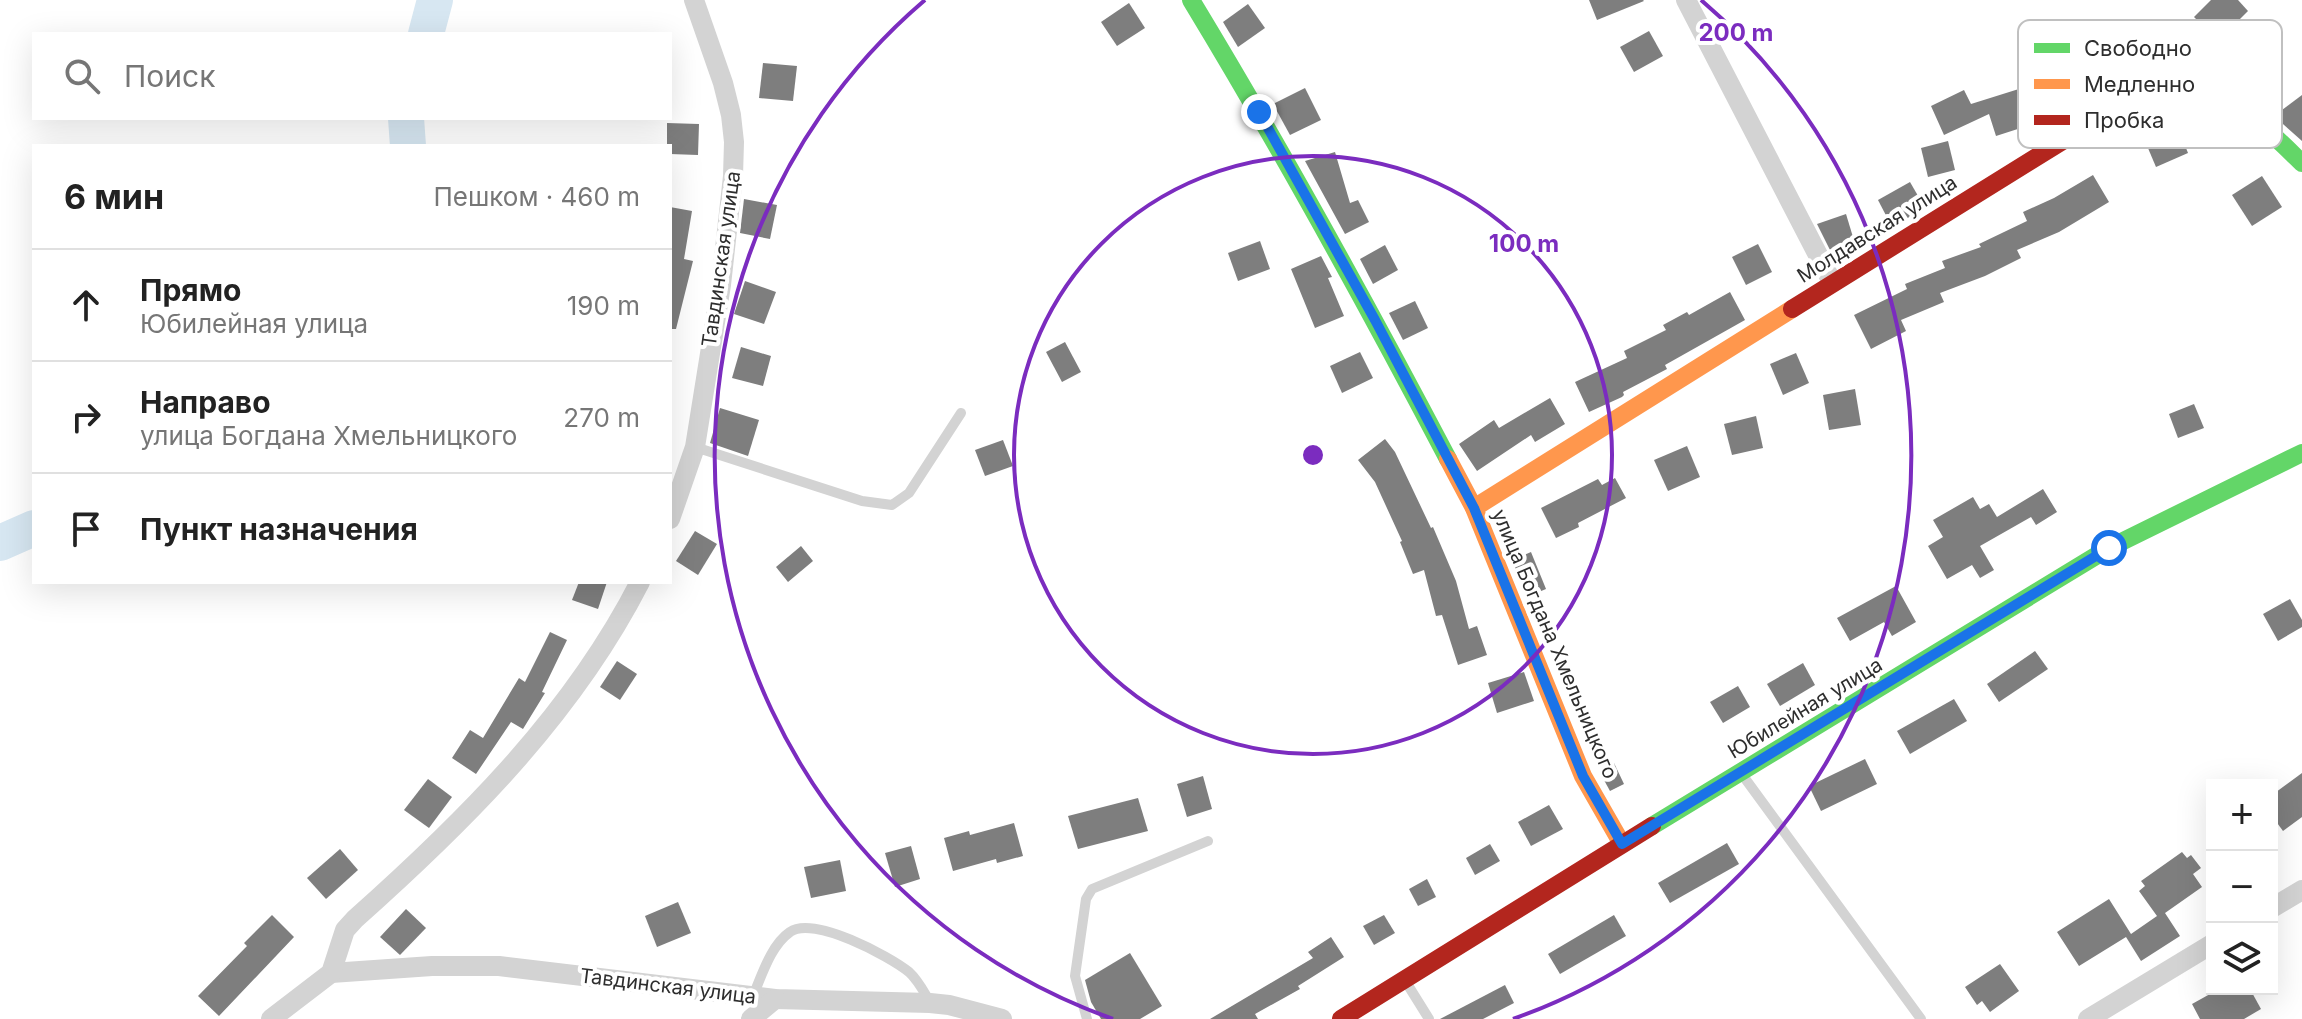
<!DOCTYPE html>
<html lang="ru">
<head>
<meta charset="utf-8">
<style>
	:root { --surface:#fff; --page:#f2f2f2; --text:#222; --muted:#767676; --line:#e0e0e0 }
	body { margin:0; font-family:Inter,sans-serif; background:var(--page); color:var(--text) }
	.controls { position:absolute; right:24px; bottom:24px; display:grid; overflow:hidden; border-radius:0px; box-shadow:0 8px 32px #0002 }
	.controls button { width:72px; height:72px; display:grid; place-items:center; padding:0; border:0; border-bottom:2px solid var(--line); background:var(--surface); color:var(--text); font:40px sans-serif }
	.stop { position:absolute; width:24px; height:24px; margin:-18px; border:6px solid #1a73e8; border-radius:50%; background:#fff }
	.stop.end { background:#1a73e8; border-color:#fff; box-shadow:0 2px 8px #0008 }
	.list { margin:0; padding:0; list-style:none }
	h2 { display:flex; justify-content:space-between; align-items:center; height:104px; margin:0; padding:0 32px; font-size:34px }
	h2 small { font-size:26px; font-weight:400; color:var(--muted) }
	.list li { display:grid; grid-template-columns:52px 1fr auto; gap:24px; align-items:center; box-sizing:border-box; height:112px; padding:0 32px; border-top:2px solid var(--line) }
	.list b { display:block; font-size:30px; white-space:nowrap }
	.list p { margin:0; font-size:26px; white-space:nowrap; color:var(--muted) }
	.list em { font-size:26px; font-style:normal; color:var(--muted) }
	.icon { flex:none; width:44px; height:44px; fill:none; stroke:currentColor; stroke-width:2; stroke-linecap:round; stroke-linejoin:round }
	.map { position:relative; flex:none; width:2302px; height:1019px; overflow:hidden }
	.search { position:absolute; background:var(--surface); box-shadow:0 8px 32px #0002; left:32px; top:32px; width:640px; height:88px; display:flex; align-items:center; gap:20px; box-sizing:border-box; padding:0 28px; border-radius:0px; color:var(--muted); font-size:30px }
	.panel { position:absolute; background:var(--surface); box-shadow:0 8px 32px #0002; left:32px; top:144px; width:640px; height:440px; border-radius:0px }
	.map>svg:first-child { display:block }
	.lines { fill:none; stroke-linecap:round; stroke-linejoin:round }
	.river { stroke:#d7e7f2; stroke-width:36 }
	.building { fill:#7e7e7e }
	.lane { stroke:#d3d3d3; stroke-width:10 }
	.street { stroke:#d3d3d3; stroke-width:20 }
	.fast { stroke:#63d668; stroke-width:18 }
	.slow { stroke:#ff974d; stroke-width:18 }
	.jam { stroke:#b3261e; stroke-width:18 }
	.route { stroke:#1a73e8; stroke-width:10 }
	.ring { fill:none; stroke:#7b2cbf; stroke-width:4 }
	.labels { text-anchor:middle; stroke-width:8; stroke-linejoin:round; paint-order:stroke }
	.street-label { font-size:20px; fill:#2e2e2e; stroke:#fff }
	.key { fill:#fff; stroke:#c0c0c0; stroke-width:2 }
	.key-label { font-size:22px; fill:#2e2e2e }
	.centre { fill:#7b2cbf; stroke:#fff; stroke-width:4 }
	.ring-label { font-size:24px; text-anchor:middle; font-weight:bold; fill:#7b2cbf; stroke:#fff; stroke-width:8; stroke-linejoin:round; paint-order:stroke }
</style>
</head>
<body>
<div class="map">
<svg width="2302" height="1019" viewBox="0 0 2302 1019">
	<rect width="100%" height="100%" fill="#fff"/>
	<g class="lines">
		<g class="river">
			<polyline points="426,34 435,0"/>
			<polyline points="406,118 408,146"/>
			<polyline points="0,543 34,528"/>
		</g>
	</g>
	<g class="building">
		<polygon points="1589,0 1643,0 1644,1 1597,20"/>
		<polygon points="2211,0 2238,0 2248,11 2218,41 2194,17"/>
		<polygon points="1129,3 1145,28 1117,46 1101,22"/>
		<polygon points="1248,4 1265,28 1238,47 1223,22"/>
		<polygon points="2160,20 2178,51 2132,78 2071,104 2072,108 2039,122 1996,136 1989,114 1944,135 1931,106 1964,90 1971,104 2022,88 2025,97 2127,51 2122,42"/>
		<polygon points="1649,31 1663,56 1634,72 1620,47"/>
		<polygon points="763,63 797,66 793,101 759,98"/>
		<polygon points="1305,88 1321,120 1290,135 1273,104"/>
		<polygon points="2302,95 2302,141 2274,116"/>
		<polygon points="2175,120 2188,153 2156,167 2142,134"/>
		<polygon points="667,123 699,124 698,155 670,154 670,146 667,146"/>
		<polygon points="1948,141 1955,170 1928,177 1921,148"/>
		<polygon points="1335,152 1350,203 1358,200 1369,222 1345,234 1305,161"/>
		<polygon points="2093,175 2109,202 2059,232 2017,250 2021,258 1985,276 1940,293 1944,302 1901,320 1906,331 1871,349 1854,315 1907,289 1905,284 1945,268 1942,261 1981,247 1979,244 2027,221 2023,212 2054,198"/>
		<polygon points="2262,176 2282,207 2252,226 2232,195"/>
		<polygon points="1910,182 1925,208 1892,227 1878,200"/>
		<polygon points="744,199 777,205 770,239 740,233"/>
		<polygon points="670,207 692,211 684,259 693,261 676,329 670,329"/>
		<polygon points="1846,214 1856,247 1832,254 1817,224"/>
		<polygon points="1260,241 1270,269 1238,281 1228,253"/>
		<polygon points="1758,244 1772,272 1746,285 1732,257"/>
		<polygon points="1385,245 1398,270 1373,284 1360,259"/>
		<polygon points="1321,256 1332,277 1328,278 1344,316 1315,328 1291,269"/>
		<polygon points="745,281 776,292 764,324 734,314"/>
		<polygon points="1730,292 1745,320 1665,365 1667,369 1623,392 1624,395 1622,397 1589,412 1575,382 1627,358 1624,351 1666,330 1663,325 1687,312 1689,315"/>
		<polygon points="1415,301 1428,328 1403,340 1389,313"/>
		<polygon points="1065,342 1081,372 1062,382 1046,352"/>
		<polygon points="741,347 771,356 763,386 732,378"/>
		<polygon points="1360,352 1373,378 1342,393 1330,366"/>
		<polygon points="1796,353 1809,383 1783,395 1770,364"/>
		<polygon points="1855,389 1861,425 1829,430 1823,395"/>
		<polygon points="1550,398 1565,424 1535,442 1531,435 1477,471 1459,444 1494,420 1499,428"/>
		<polygon points="2194,404 2204,428 2178,438 2169,414"/>
		<polygon points="720,408 759,420 748,456 710,443"/>
		<polygon points="1756,416 1763,448 1732,455 1724,424"/>
		<polygon points="1385,439 1395,452 1431,528 1433,527 1456,581 1469,629 1477,626 1487,655 1458,665 1442,615 1436,616 1424,570 1413,574 1400,542 1402,541 1375,482 1358,460"/>
		<polygon points="1003,440 1013,466 985,476 975,450"/>
		<polygon points="1687,446 1700,477 1668,491 1654,460"/>
		<polygon points="1615,478 1626,498 1578,523 1579,527 1556,538 1541,508 1598,479 1602,485"/>
		<polygon points="2043,489 2057,512 2036,525 2031,517 1980,546 1994,570 1980,578 1972,565 1947,579 1928,546 1943,537 1933,520 1973,497 1980,509 1989,504 1997,517"/>
		<polygon points="695,531 717,544 698,575 676,561"/>
		<polygon points="801,546 813,561 788,582 776,567"/>
		<polygon points="1531,552 1546,589 1527,597 1512,560"/>
		<polygon points="579,582 607,582 598,609 572,600"/>
		<polygon points="1896,586 1916,622 1892,636 1884,622 1850,641 1837,618"/>
		<polygon points="2290,599 2302,620 2302,627 2278,641 2263,614"/>
		<polygon points="550,632 567,640 542,692 545,693 523,729 511,722 476,774 452,758 470,730 483,738 519,678 525,682"/>
		<polygon points="2035,651 2048,669 1999,702 1987,684"/>
		<polygon points="617,661 637,674 620,700 600,687"/>
		<polygon points="1803,663 1815,685 1780,706 1767,684"/>
		<polygon points="1524,672 1534,701 1497,713 1488,683"/>
		<polygon points="1738,686 1750,707 1723,723 1710,702"/>
		<polygon points="1954,699 1967,721 1910,754 1897,731"/>
		<polygon points="1865,759 1877,784 1821,811 1809,786"/>
		<polygon points="1614,763 1624,784 1610,791 1599,771"/>
		<polygon points="2302,773 2302,817 2283,831 2272,816 2272,795"/>
		<polygon points="1203,776 1212,809 1187,817 1177,784"/>
		<polygon points="428,779 452,797 429,828 404,810"/>
		<polygon points="1138,798 1148,831 1078,849 1068,816"/>
		<polygon points="1549,805 1563,829 1531,846 1518,822"/>
		<polygon points="1014,823 1023,856 997,863 996,859 953,871 944,838 969,831 970,835"/>
		<polygon points="1727,843 1739,864 1670,903 1658,883"/>
		<polygon points="1490,844 1500,861 1475,875 1466,858"/>
		<polygon points="911,846 920,879 895,887 885,853"/>
		<polygon points="340,849 358,870 326,899 307,878"/>
		<polygon points="2182,852 2187,858 2191,855 2201,868 2193,874 2202,887 2165,913 2180,936 2141,961 2126,937 2079,966 2057,932 2109,899 2131,934 2157,916 2139,891 2145,886 2141,881"/>
		<polygon points="840,860 846,891 811,898 804,867"/>
		<polygon points="1427,879 1436,897 1418,906 1409,889"/>
		<polygon points="678,902 691,933 657,947 645,916"/>
		<polygon points="406,909 426,928 400,955 380,937"/>
		<polygon points="272,915 294,937 219,1016 198,996 247,946 244,943"/>
		<polygon points="1384,915 1395,933 1374,945 1363,926"/>
		<polygon points="1614,915 1626,936 1560,974 1548,954"/>
		<polygon points="1331,937 1344,957 1298,986 1300,989 1255,1014 1258,1019 1210,1019 1313,958 1308,952"/>
		<polygon points="1130,953 1162,1006 1140,1019 1101,1019 1091,1002 1085,980"/>
		<polygon points="2000,964 2019,991 1990,1012 1982,1001 1977,1005 1965,987"/>
		<polygon points="1505,985 1514,1003 1483,1019 1440,1019"/>
		<polygon points="2219,989 2250,989 2261,1009 2244,1019 2200,1019 2192,1004"/>
	</g>
	<g class="lines">
		<g class="lane">
			<polyline points="695,447 862,501 892,505 909,493 961,413"/>
			<polyline points="1741,773 1921,1019"/>
			<polyline points="1406,982 1429,1019"/>
			<path d="M753 996C762 975 771 945 790 932 813 915 889 956 909 972 918 980 924 992 930 1002"/>
			<polyline points="1087,1019 1075,976 1086,899 1092,889 1208,841"/>
		</g>
		<g class="street">
			<polyline points="1686,0 1832,282"/>
			<polyline points="670,519 695,447 721,285 733,176 734,142 731,115 723,83 694,0"/>
			<polyline points="2272,908 2302,890"/>
			<polyline points="331,973 432,966 499,966 775,999 930,1003 949,1005 1002,1019"/>
			<path d="M271 1019 331 973 345 930 355 919C465 821 572 715 640 582"/>
			<polyline points="751,1019 775,999"/>
			<polyline points="2088,1019 2212,944"/>
		</g>
		<g class="fast">
			<path d="M1191 0C1282 150 1366 303 1448 459"/>
			<path d="M2077 132C2102 116 2129 95 2156 82 2202 61 2272 134 2302 163"/>
			<polyline points="1652,826 2109,548 2302,453"/>
		</g>
		<g class="slow">
			<polyline points="1448,459 1474,508 1583,776 1622,844"/>
			<polyline points="1474,508 1792,309"/>
		</g>
		<g class="jam">
			<polyline points="1792,309 2077,132"/>
			<polyline points="1341,1019 1652,826"/>
		</g>
	</g>
	<g class="lines">
		<polyline class="route" points="1259,112 1375,320 1474,508 1583,776 1622,844 2109,548"/>
	</g>
	<g class="ring">
		<circle cx="1313" cy="455" r="299"/>
		<path d="M1113 1019A598 598 0 0 1 925 0M1701 0A598 598 0 0 1 1513 1019"/>
	</g>
	<g class="labels">
		<g class="street-label">
			<text transform="translate(1877 229) rotate(-32)" y="7">Молдавская улица</text>
			<text transform="translate(721 259) rotate(-82)" y="7">Тавдинская улица</text>
			<text transform="translate(1555 644) rotate(67)" y="7">улица Богдана Хмельницкого</text>
			<text transform="translate(1805 708) rotate(-31)" y="7">Юбилейная улица</text>
			<text transform="translate(668 986) rotate(7)" y="7">Тавдинская улица</text>
		</g>
	</g>
	<rect x="2018" y="20" width="264" height="128" rx="12" class="key"/>
	<rect x="2034" y="43" width="36" height="10" fill="#63d668"/>
	<rect x="2034" y="79" width="36" height="10" fill="#ff974d"/>
	<rect x="2034" y="115" width="36" height="10" fill="#b3261e"/>
	<g class="key-label">
		<text x="2084" y="56">Свободно</text>
		<text x="2084" y="92">Медленно</text>
		<text x="2084" y="128">Пробка</text>
	</g>
	<circle cx="1313" cy="455" r="12" class="centre"/>
	<g class="ring-label">
		<text x="1736" y="41">200 m</text>
		<text x="1524" y="252">100 m</text>
	</g>
</svg>
<div class="controls">
<button>+</button>
<button>−</button>
<button><svg class="icon" aria-label="layers" viewBox="0 0 24 24"><path d="M12 4l9 5-9 5-9-5zM3 14l9 5 9-5"/></svg></button>
</div>
<div class="stop" style="left:2109px;top:548px"></div>
<div class="stop end" style="left:1259px;top:112px"></div>
<div class="search"><svg class="icon" aria-label="search" viewBox="0 0 24 24"><circle cx="10" cy="10" r="6"/><path d="M15 15l6 6"/></svg>Поиск</div>
<section class="panel">
<h2>6 мин<small>Пешком · 460 m</small></h2>
<ul class="list">
<li><svg class="icon" aria-label="ahead" viewBox="0 0 24 24"><path d="M12 20V5M6 11l6-6 6 6"/></svg><div><b>Прямо</b><p>Юбилейная улица</p></div><em>190 m</em></li>
<li><svg class="icon" aria-label="right" viewBox="0 0 24 24"><path d="M7 20v-9h11M14 6l5 5-5 5"/></svg><div><b>Направо</b><p>улица Богдана Хмельницкого</p></div><em>270 m</em></li>
<li><svg class="icon" aria-label="arrive" viewBox="0 0 24 24"><path d="M6 21V4h12l-3 4 3 4H6"/></svg><div><b>Пункт назначения</b></div></li>
</ul>
</section>
</div>
</body>
</html>
